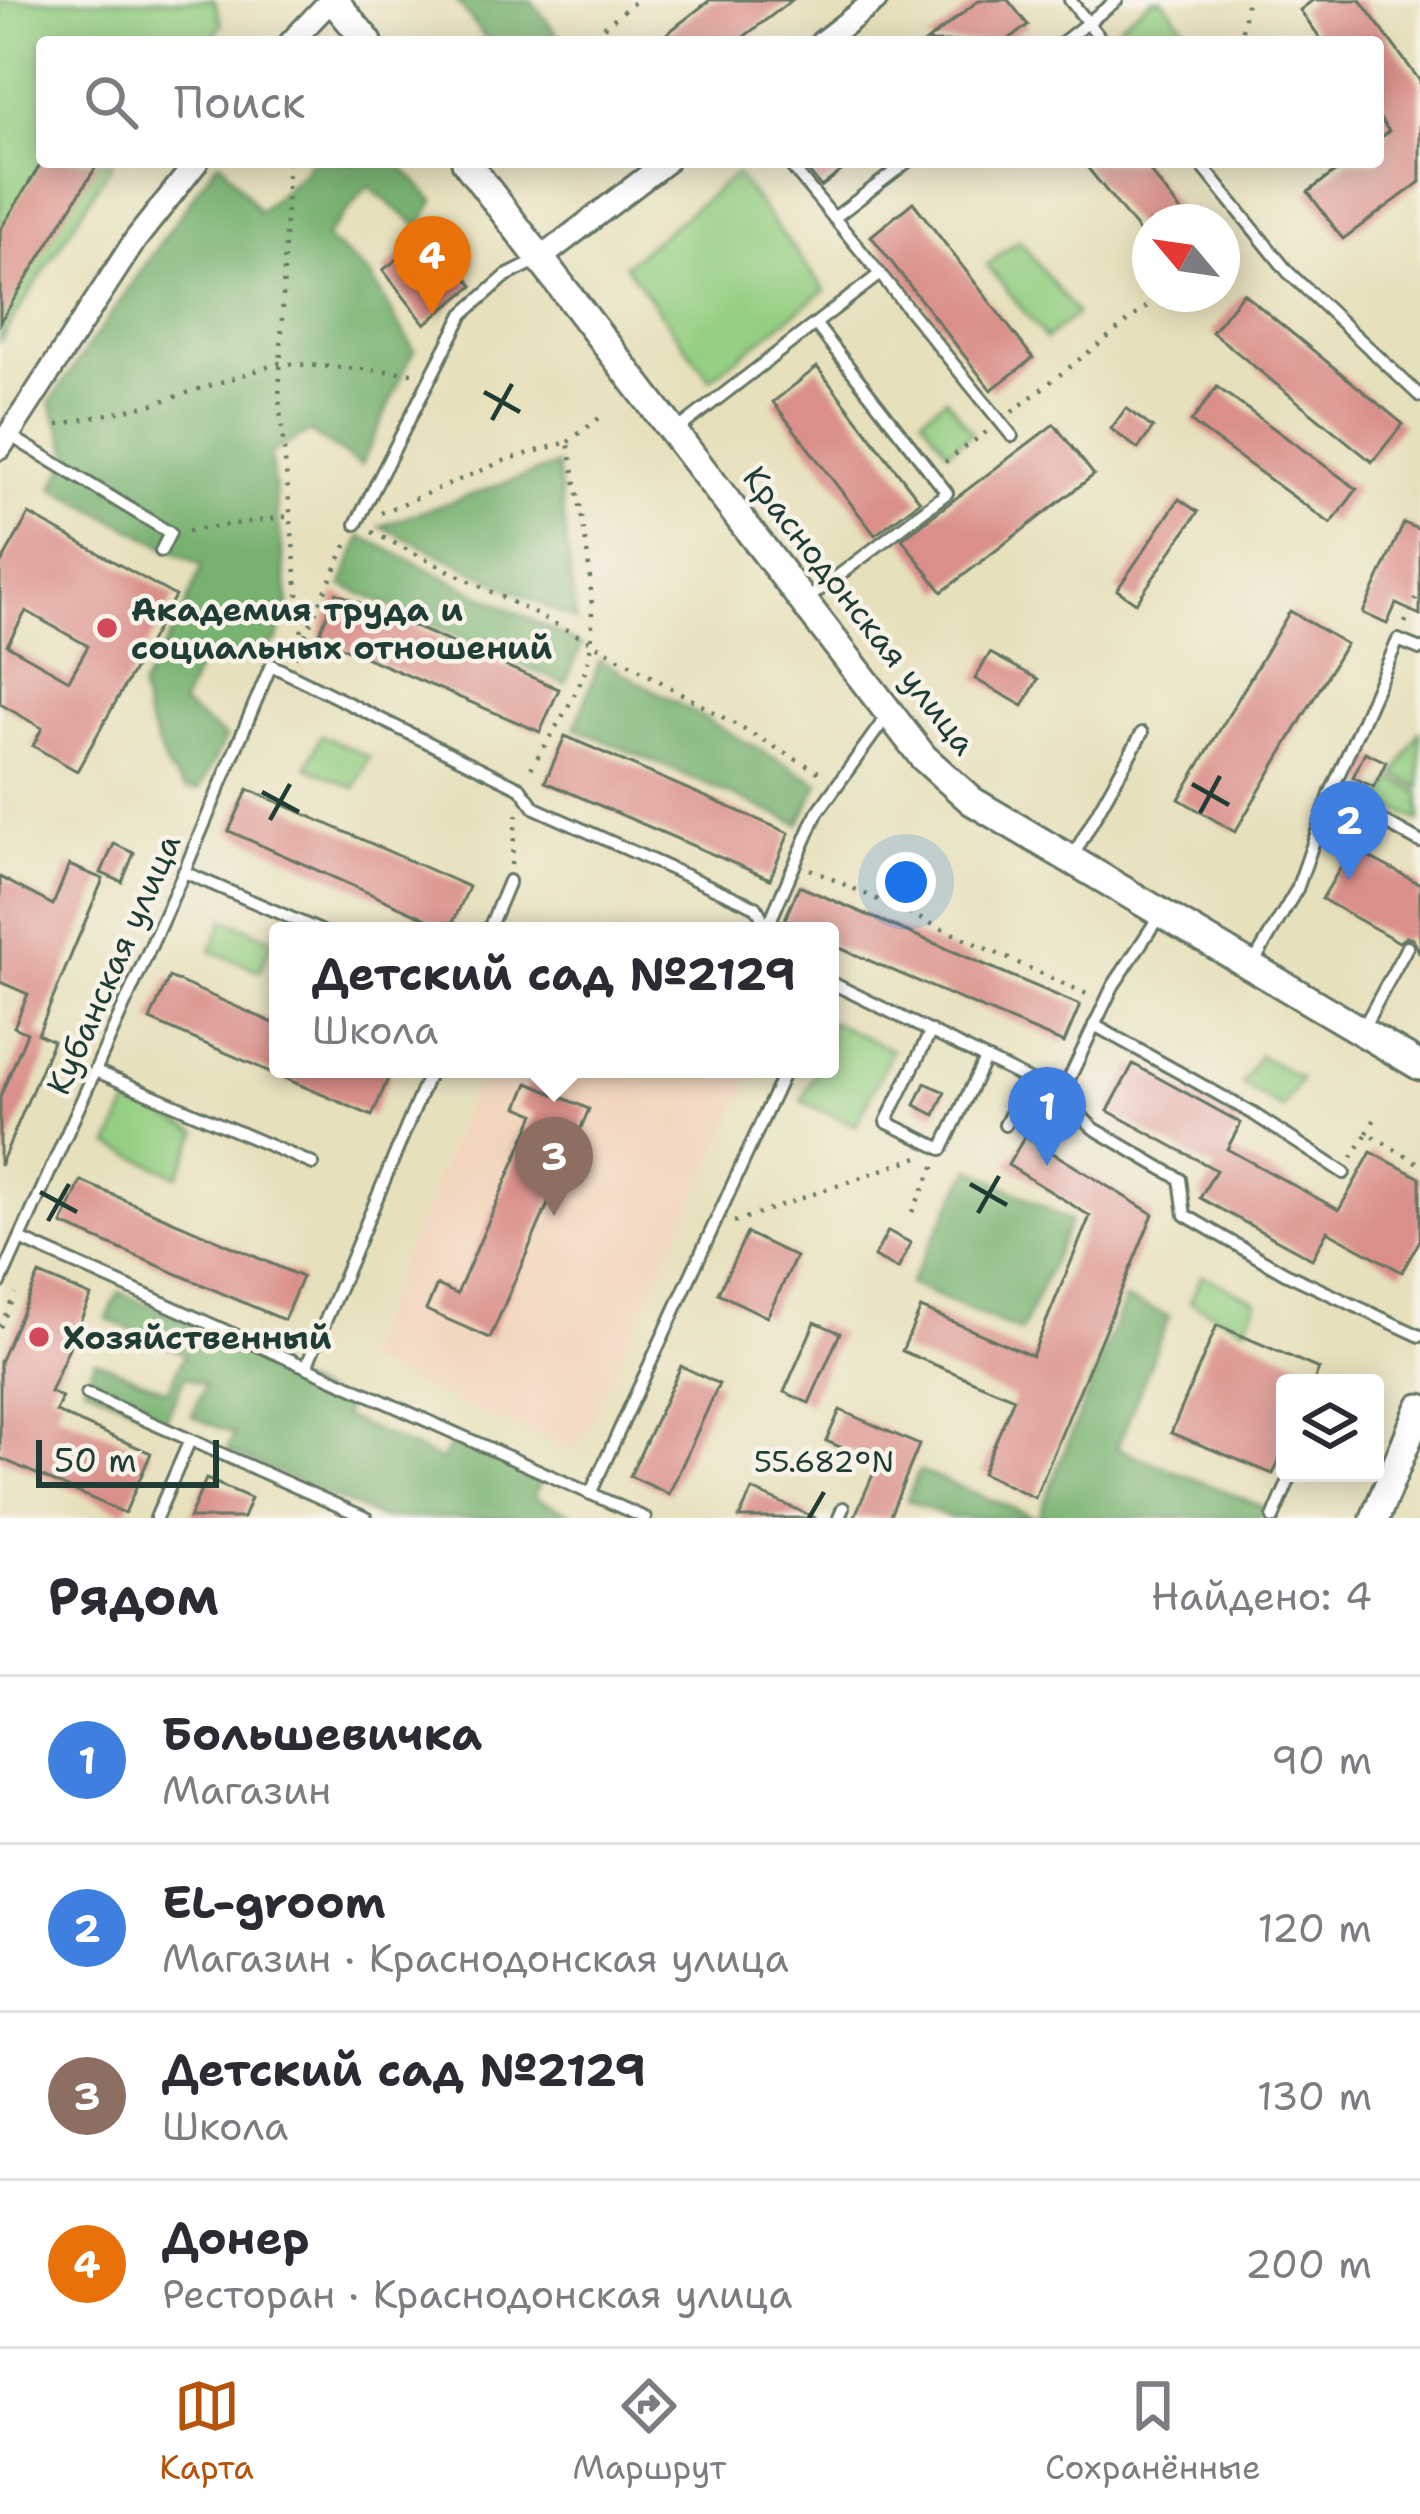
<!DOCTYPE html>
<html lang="ru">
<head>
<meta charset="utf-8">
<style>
	:root { --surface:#fff; --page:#f2f2f3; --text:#2b2b33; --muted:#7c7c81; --line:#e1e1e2; --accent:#b45309 }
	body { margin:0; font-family:"Shantell Sans",sans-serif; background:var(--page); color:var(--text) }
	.controls { position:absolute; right:36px; bottom:36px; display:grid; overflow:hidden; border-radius:12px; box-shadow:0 6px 30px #0003 }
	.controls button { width:108px; height:108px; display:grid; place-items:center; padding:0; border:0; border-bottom:3px solid var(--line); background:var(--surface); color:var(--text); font:60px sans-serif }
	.compass { position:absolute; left:1132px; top:204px; width:108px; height:108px; border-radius:50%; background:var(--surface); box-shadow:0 6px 30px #0003; rotate:299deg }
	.scale { position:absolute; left:36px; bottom:30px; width:183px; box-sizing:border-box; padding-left:12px; border:6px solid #1f3d34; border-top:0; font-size:33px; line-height:42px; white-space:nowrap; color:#1f3d34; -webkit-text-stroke:9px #f7f3e8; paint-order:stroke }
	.you { position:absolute; left:906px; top:882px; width:42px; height:42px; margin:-30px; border:9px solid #fff; border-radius:50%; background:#1a73e8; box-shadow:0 0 0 18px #1a73e833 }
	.badge { display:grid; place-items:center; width:78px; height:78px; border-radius:50%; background:var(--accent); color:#fff; font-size:39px; font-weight:700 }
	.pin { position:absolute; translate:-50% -99px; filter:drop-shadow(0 3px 6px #0008) }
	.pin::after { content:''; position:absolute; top:63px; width:42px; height:36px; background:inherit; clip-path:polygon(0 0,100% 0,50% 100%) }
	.popup { position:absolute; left:269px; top:922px; width:570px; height:156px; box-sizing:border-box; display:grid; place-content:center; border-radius:12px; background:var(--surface); filter:drop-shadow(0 3px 9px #0005); font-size:39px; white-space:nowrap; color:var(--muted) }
	.popup b { font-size:45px; color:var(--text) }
	.popup::after { content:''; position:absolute; left:50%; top:100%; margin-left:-24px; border:24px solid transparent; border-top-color:var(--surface) }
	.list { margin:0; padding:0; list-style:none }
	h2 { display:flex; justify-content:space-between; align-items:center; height:156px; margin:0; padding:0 48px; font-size:51px }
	h2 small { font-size:39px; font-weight:400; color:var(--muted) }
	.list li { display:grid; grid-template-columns:78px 1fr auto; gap:36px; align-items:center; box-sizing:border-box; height:168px; padding:0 48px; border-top:3px solid var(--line) }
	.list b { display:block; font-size:45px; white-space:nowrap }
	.list p { margin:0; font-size:39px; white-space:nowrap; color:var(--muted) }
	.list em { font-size:39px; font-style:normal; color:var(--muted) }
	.icon { flex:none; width:66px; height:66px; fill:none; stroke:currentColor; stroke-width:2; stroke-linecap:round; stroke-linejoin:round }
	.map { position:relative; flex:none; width:1420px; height:1518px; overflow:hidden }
	.search { position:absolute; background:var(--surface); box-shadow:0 6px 30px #0003; left:36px; right:36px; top:36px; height:132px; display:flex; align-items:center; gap:30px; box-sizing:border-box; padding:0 42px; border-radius:12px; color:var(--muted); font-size:45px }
	.sheet { height:828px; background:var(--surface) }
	nav { display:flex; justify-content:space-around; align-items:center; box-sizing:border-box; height:168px; border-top:3px solid var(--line); background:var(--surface); font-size:33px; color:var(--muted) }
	nav a { display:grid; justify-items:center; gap:6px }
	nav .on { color:var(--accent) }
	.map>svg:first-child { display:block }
	.built { fill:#f2d5bd }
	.green { fill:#95cf83; stroke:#5a865c; stroke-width:3 }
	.forest { fill:#78b271; stroke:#4c7852; stroke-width:3 }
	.building { fill:#da8f8a; fill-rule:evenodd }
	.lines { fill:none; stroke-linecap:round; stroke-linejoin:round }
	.lane-casing { stroke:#657664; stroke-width:16 }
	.street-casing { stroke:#657664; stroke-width:27 }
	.secondary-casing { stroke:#657664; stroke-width:33 }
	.path { stroke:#657664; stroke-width:4.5; stroke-dasharray:3 9; stroke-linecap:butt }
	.lane { stroke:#fff; stroke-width:10 }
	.street { stroke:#fff; stroke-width:21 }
	.secondary { stroke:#fff; stroke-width:27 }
	.ticks { fill:none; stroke:#1f3d34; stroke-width:4.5 }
	.poi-dot { fill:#d1495b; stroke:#f7f3e8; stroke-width:4.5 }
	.labels { text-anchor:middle; stroke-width:9; stroke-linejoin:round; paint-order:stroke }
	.poi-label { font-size:33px; font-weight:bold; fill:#1f3d34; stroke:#f7f3e8; text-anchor:start }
	.street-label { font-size:33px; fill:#1f3d34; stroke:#f7f3e8 }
	.ticks-label { font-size:30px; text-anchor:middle; fill:#1f3d34; stroke:#f7f3e8; stroke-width:9; stroke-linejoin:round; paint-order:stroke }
</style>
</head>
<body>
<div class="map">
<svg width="1420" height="1518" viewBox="0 0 1420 1518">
	<rect width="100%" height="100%" fill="#f7f3e8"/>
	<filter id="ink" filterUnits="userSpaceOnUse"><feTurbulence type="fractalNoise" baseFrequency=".00833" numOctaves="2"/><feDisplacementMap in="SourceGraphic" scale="24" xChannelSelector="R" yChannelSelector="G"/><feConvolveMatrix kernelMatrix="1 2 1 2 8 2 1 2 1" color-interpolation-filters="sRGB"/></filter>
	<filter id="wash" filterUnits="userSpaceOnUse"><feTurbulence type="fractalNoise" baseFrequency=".004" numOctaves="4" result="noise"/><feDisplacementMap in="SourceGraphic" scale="48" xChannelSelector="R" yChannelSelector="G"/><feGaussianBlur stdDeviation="2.7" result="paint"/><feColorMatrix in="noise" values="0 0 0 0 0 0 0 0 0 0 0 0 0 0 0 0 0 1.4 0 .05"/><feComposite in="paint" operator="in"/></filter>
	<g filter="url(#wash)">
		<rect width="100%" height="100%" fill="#e7e0bc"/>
		<polygon class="built" points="482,1069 754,1069 755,1072 576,1453 360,1361"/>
		<g class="green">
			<polygon points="0,0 214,0 222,24 210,42 42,42 42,162 113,162 0,340"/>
			<polygon points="1152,0 1163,0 1196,42 1132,42 1119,25"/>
			<polygon points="736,174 825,290 710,379 625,265"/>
			<polygon points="1019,240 1077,314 1046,339 987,265"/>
			<polygon points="946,398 972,432 948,451 922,417"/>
			<polygon points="1420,730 1420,788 1396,775"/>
			<polygon points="321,735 369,757 355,788 307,767"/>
			<polygon points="1394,779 1420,793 1420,821 1382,802"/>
			<polygon points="224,919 273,939 260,971 211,951"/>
			<polygon points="830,1021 892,1050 856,1126 802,1101 817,1069 830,1069"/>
			<polygon points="1259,1055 1301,1079 1283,1109 1242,1085"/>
			<polygon points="130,1101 198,1132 178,1176 110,1145"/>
			<polygon points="1202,1275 1257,1301 1245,1328 1190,1302"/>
		</g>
		<g class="forest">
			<polygon points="456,0 531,0 561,40 488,42"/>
			<polygon points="217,162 222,162 259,212 305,171 309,162 397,162 434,201 419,227 368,186 325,238 370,275 414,350 361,465 309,432 270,453 289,607 277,640 244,660 203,654 182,705 226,738 199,790 186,789 167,769 147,718 141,689 183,612 202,566 53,488 71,456 50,402"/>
			<polygon points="557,465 576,621 381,526"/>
			<polygon points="361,536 582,645 565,684 342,585"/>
			<polygon points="600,660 819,783 799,824 575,728"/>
			<polygon points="971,1168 1070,1221 1021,1332 909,1284"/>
			<polygon points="119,1292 276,1361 272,1371 347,1404 343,1416 442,1461 452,1440 541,1479 534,1497 582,1518 381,1518 227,1450 234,1434 192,1416 205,1385 185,1376 165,1421 84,1385 95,1360 168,1391 185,1354 107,1319"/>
			<polygon points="1125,1299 1169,1316 1117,1448 1264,1507 1260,1518 1038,1518"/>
			<polygon points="919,1471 1037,1518 951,1518 907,1500"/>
		</g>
		<g id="blocks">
			<g class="building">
				<polygon points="710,0 792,0 737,42 656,42"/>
				<polygon points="979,0 1008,0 1028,25 1005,42 926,42"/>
				<polygon points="1313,0 1360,0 1420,81 1420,182 1343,239 1308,192 1348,162 1378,162 1378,140 1389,131 1378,116 1378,42 1323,42 1300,10"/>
				<polygon points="42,162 99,162 0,322 0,230"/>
				<polygon points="801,162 853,162 821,187"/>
				<polygon points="1083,162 1143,162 1189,222 1150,222 1150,245"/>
				<polygon points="913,202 1033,358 991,390 871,236"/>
				<polygon points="426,237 447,263 452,259 473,286 425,324 383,270"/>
				<polygon points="1243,293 1403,424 1372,462 1212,332"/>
				<polygon points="817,367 920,501 875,535 773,402"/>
				<polygon points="1217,387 1357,489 1331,524 1191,422"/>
				<polygon points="1126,408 1153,428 1138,449 1111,429"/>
				<polygon points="1054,424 1094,475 942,592 902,539"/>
				<polygon points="1179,499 1198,512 1136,603 1117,590"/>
				<path d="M29 514 175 596 77 771 33 746 42 728 0 704V565ZM26 611 88 646 69 680 7 645Z"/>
				<polygon points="1404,523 1420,530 1420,615 1396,604 1387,624 1363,613"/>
				<polygon points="336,593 559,689 540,732 318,637"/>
				<polygon points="1290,611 1346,644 1235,832 1179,799"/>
				<polygon points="990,653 1038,679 1023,706 975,679"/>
				<polygon points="565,736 789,833 770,879 545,782"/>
				<polygon points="1365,752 1386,762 1374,787 1353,777"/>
				<polygon points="248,789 469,887 450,929 229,831"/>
				<polygon points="114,844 134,853 122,882 101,873"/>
				<polygon points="1352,848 1420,884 1420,954 1413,939 1406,937 1399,942 1322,899"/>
				<polygon points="69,865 103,879 38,1034 53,1041 0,1166 0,1097 27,1033 14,1027 28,994 0,982 0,877 53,905"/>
				<polygon points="799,886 1080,1005 1064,1043 830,944 830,931 800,931 783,924"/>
				<polygon points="169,977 278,1025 278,1069 379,1069 390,1074 372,1116 150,1020"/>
				<polygon points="1133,1064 1241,1123 1227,1149 1339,1210 1371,1152 1420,1178 1420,1240 1402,1272 1327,1231 1312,1259 1200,1198 1216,1170 1108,1111"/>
				<polygon points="528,1083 589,1109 490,1338 426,1310 437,1285 457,1294 535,1114 518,1107"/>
				<polygon points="925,1083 945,1092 935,1115 915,1105"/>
				<polygon points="1025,1136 1153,1214 1035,1498 982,1473 1014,1398 902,1351 921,1308 1032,1356 1090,1216 1008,1165"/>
				<polygon points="81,1181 302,1277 284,1320 62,1224"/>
				<polygon points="888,1231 911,1243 898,1269 874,1257"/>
				<polygon points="747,1233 796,1257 767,1317 718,1293"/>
				<polygon points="39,1274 91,1296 50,1392 62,1397 56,1412 151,1453 125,1513 0,1458 0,1362"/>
				<polygon points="815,1322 840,1333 809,1403 784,1392"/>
				<polygon points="1217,1325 1319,1369 1313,1383 1285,1383 1285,1447 1273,1474 1171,1433"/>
				<polygon points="681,1366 719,1384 669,1494 630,1476"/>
				<polygon points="840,1410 919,1445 889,1518 854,1518 878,1463 826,1441"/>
				<polygon points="206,1479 251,1498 243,1518 189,1518"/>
				<polygon points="752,1490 816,1518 739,1518"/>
			</g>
		</g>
	</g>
	<g filter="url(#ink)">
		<use href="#blocks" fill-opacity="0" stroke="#657664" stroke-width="3"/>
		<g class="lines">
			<defs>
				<g id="lane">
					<polyline points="1070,0 1103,42"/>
					<polyline points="1063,42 1117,0"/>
					<polyline points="788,162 834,218"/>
					<polyline points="1199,162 1288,272 1420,396"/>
					<polyline points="880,274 1012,436"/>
					<polyline points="677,430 880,274 834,218 907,162"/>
					<polyline points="9,435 170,533 161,551"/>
					<polyline points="356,524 463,314 506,276 536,261"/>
					<polyline points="805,601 947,493 816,325"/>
					<polyline points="1331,792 1398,640 1420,649"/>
					<polyline points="1073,856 1142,733"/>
					<polyline points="184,872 321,931"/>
					<polyline points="768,926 817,813 887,716"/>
					<polyline points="488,931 509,881"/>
					<polyline points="1254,962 1297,889 1331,792 1420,842"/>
					<polyline points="830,982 1061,1096 1113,986 1160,915"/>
					<polyline points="1094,1025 1252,1113 1344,1173"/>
					<polyline points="1363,1028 1407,947"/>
					<polyline points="931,1031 886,1122 942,1149 985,1059"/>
					<polyline points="96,1071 313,1164"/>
					<polyline points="1061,1096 1093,1128 1180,1179 1185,1215 1285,1273 1420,1336"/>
					<polyline points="1005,1125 1028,1080"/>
					<polyline points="20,1239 645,1518"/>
					<polyline points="0,1283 184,872 271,665 520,788 535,808 756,907 769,931"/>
					<polyline points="306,1367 431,1069"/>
					<polyline points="87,1394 366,1518"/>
					<polyline points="590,1494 786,1069"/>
					<polyline points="156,1518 190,1440"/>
					<polyline points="839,1518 843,1508"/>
					<polyline points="1273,1518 1292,1473"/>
				</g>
				<g id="street">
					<polyline points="291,42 331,0"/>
					<polyline points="822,42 876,0"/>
					<polyline points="541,258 666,162"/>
					<polyline points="0,448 136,239 197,162"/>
				</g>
				<g id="secondary">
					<polyline points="333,0 368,42"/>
					<polyline points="466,162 923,757 972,801 1420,1066"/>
					<polyline points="1375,1518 1420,1408"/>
				</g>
			</defs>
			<use href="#lane" class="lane-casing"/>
			<use href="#street" class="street-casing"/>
			<use href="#secondary" class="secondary-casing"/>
			<g class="path">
				<polyline points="585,42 637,0"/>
				<polyline points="1240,42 1247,0"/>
				<polyline points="288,162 279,399 302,635"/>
				<polyline points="1222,248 1236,237"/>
				<polyline points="1012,412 1163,294"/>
				<polyline points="58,425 153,404 280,363 413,373"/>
				<polyline points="568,442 603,415"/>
				<polyline points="945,462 989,430"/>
				<path d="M381 513 506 460 568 442C579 500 605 620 584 674 570 708 547 740 529 772"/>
				<polyline points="188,531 290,516"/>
				<polyline points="372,532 591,642 822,774"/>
				<polyline points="1405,623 1420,590"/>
				<polyline points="295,657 350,537"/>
				<polyline points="511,865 517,811"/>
				<polyline points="810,869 1089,995"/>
				<polyline points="1367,1133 1378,1113"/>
				<polyline points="1352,1158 1367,1133 1420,1164"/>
				<polyline points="912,1212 935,1165"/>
				<polyline points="734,1222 921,1156"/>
				<polyline points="0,1327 15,1294"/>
			</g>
			<use href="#lane" class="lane"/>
			<use href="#street" class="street"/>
			<use href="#secondary" class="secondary"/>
		</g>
	</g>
	<path class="ticks" d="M484 392 520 412M492 420 512 384M1192 784 1229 805M262 792 299 812M1200 813 1220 776M270 820 290 784M970 1184 1007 1205M40 1192 77 1212M978 1213 999 1176M48 1221 69 1184M809 1518 824 1492"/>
	<g class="poi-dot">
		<circle cx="107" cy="628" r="12"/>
		<circle cx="39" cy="1337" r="12"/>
	</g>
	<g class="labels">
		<g class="poi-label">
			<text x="131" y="621">Академия труда и<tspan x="131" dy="38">социальных отношений</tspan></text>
			<text x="63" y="1349">Хозяйственный</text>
		</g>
		<g class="street-label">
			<text transform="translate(860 610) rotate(52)" y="12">Краснодонская улица</text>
			<text transform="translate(113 964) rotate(-66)" y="12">Кубанская улица</text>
		</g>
	</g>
	<g class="ticks-label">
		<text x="824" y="1472">55.682°N</text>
	</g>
</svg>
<div class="controls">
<button><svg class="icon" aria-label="layers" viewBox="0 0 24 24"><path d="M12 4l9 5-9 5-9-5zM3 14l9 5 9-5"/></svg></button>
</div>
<svg class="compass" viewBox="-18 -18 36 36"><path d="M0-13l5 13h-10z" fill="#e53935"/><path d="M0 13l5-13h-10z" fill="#7c7c81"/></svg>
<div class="scale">50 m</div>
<div class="you"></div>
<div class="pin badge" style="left:1047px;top:1166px;background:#3f7fe0">1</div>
<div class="pin badge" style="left:1349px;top:880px;background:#3f7fe0">2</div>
<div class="pin badge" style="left:554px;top:1216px;background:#8d6e63">3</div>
<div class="popup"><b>Детский сад №2129</b>Школа</div>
<div class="pin badge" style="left:432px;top:315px;background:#e8710a">4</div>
<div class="search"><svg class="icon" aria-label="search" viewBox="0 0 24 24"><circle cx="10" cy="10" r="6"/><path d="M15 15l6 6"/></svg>Поиск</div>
</div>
<section class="sheet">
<h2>Рядом<small>Найдено: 4</small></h2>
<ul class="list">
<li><span class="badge" style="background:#3f7fe0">1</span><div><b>Большевичка</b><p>Магазин</p></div><em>90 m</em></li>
<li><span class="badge" style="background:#3f7fe0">2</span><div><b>EL-groom</b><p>Магазин · Краснодонская улица</p></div><em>120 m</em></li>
<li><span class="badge" style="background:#8d6e63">3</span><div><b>Детский сад №2129</b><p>Школа</p></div><em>130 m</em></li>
<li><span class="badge" style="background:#e8710a">4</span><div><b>Донер</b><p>Ресторан · Краснодонская улица</p></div><em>200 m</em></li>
</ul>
</section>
<nav>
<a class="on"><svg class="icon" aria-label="map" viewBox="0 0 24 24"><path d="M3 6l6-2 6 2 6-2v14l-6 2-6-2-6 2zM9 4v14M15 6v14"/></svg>Карта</a>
<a><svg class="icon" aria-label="directions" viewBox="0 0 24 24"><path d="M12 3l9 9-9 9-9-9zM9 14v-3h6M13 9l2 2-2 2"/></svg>Маршрут</a>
<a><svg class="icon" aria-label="saved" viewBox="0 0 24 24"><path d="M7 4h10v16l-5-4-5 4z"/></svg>Сохранённые</a>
</nav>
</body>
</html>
